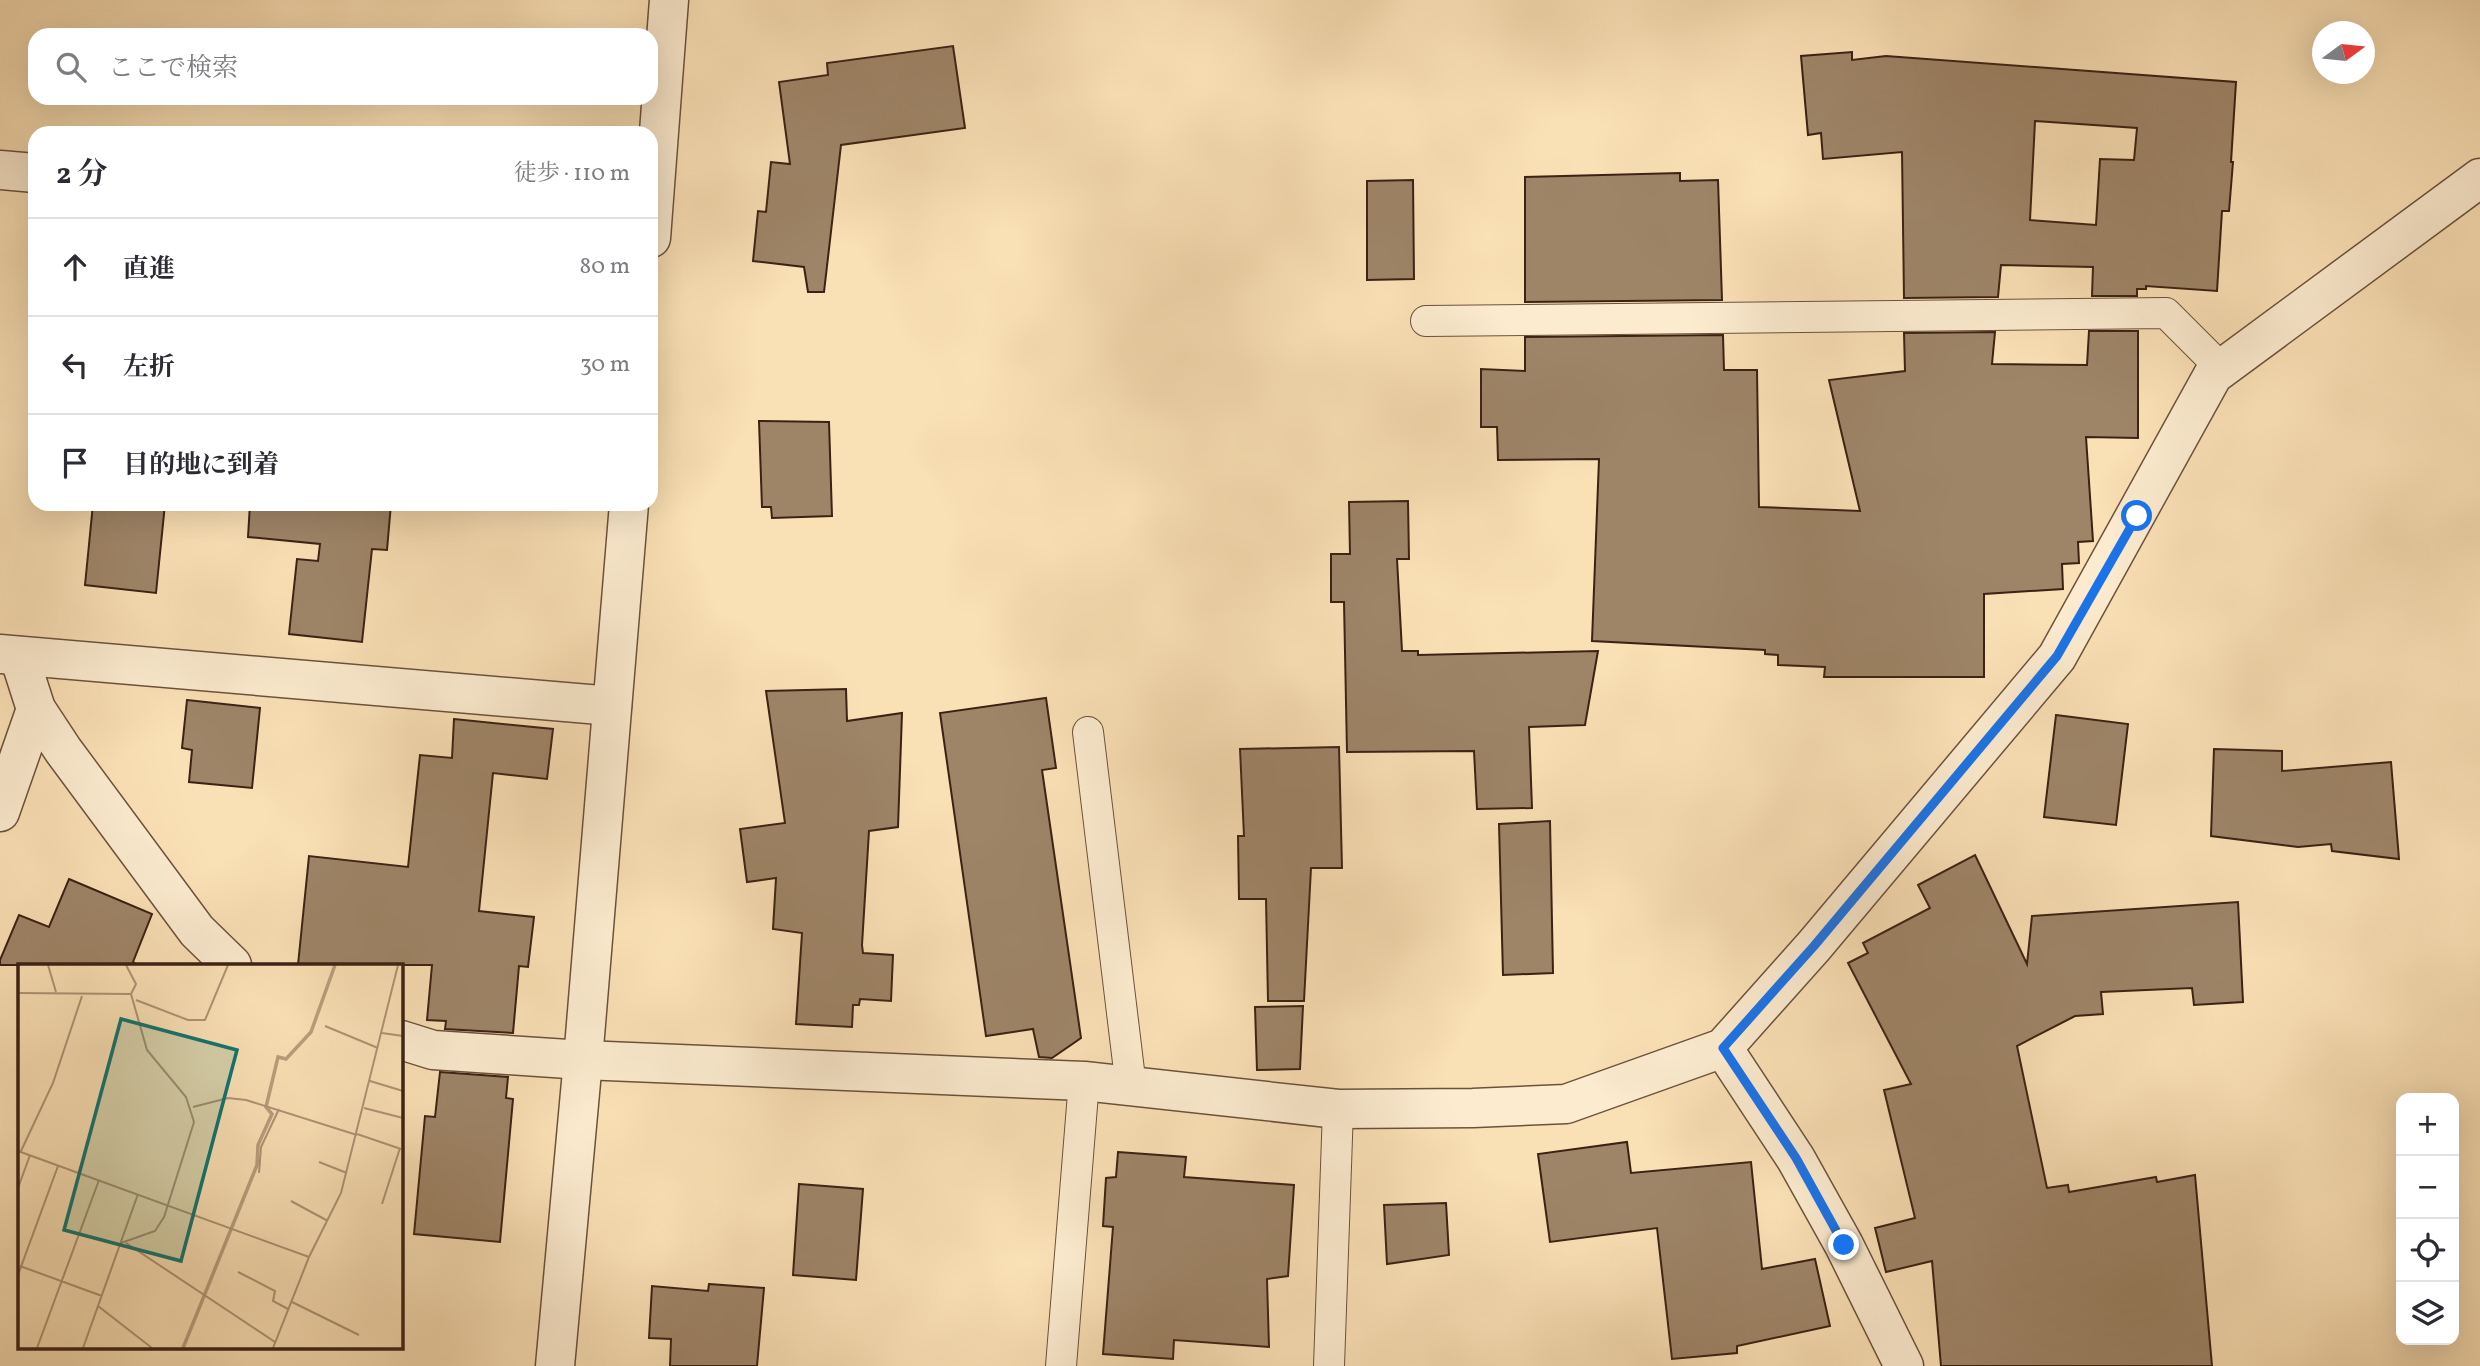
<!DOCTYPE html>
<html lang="ja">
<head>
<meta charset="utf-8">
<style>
	:root { --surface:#fff; --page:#f7f7f7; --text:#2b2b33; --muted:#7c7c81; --line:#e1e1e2 }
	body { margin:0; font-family:Vollkorn,"Noto Serif JP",serif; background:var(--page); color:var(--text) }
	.controls { position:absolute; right:21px; bottom:21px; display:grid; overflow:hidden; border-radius:14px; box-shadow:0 7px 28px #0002 }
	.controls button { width:63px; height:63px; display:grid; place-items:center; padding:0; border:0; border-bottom:2px solid var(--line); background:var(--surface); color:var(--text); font:35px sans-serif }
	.compass { position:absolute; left:2312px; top:21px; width:63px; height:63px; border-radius:50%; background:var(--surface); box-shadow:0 7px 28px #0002; rotate:75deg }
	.stop { position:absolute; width:21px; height:21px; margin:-16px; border:5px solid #1a73e8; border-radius:50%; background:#fff }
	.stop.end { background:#1a73e8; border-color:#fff; box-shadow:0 2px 7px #0008 }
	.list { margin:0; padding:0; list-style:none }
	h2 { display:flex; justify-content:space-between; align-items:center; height:91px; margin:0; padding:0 28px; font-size:30px }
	h2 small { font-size:23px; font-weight:400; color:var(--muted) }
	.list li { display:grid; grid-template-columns:46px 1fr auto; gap:21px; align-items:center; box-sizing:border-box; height:98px; padding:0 28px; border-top:2px solid var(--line) }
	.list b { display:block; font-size:26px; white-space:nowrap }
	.list em { font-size:23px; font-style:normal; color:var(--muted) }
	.icon { flex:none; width:38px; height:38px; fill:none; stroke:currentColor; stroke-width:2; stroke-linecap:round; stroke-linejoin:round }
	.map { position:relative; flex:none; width:2480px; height:1366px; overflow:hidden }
	.search { position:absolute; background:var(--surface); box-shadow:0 7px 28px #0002; left:28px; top:28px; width:630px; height:77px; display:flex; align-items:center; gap:18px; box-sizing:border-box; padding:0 24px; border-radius:21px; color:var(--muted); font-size:26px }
	.panel { position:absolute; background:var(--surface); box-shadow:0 7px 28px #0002; left:28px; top:126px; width:630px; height:385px; border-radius:21px }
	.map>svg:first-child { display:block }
	.building { fill:#9e8568; stroke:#3b2214; stroke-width:2; fill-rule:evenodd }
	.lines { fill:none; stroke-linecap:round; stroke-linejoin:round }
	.service-casing { stroke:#6b523c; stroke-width:32 }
	.minor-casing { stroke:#6b523c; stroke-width:41 }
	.tertiary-casing { stroke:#6b523c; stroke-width:41 }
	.service { stroke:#fcebcf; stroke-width:30 }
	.minor { stroke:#fcebcf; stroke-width:38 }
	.tertiary { stroke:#fcebcf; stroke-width:38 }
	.route { stroke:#1a73e8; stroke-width:9 }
	.inset-river { fill:none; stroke:#b99f7e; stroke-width:3.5 }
	.inset-road { fill:none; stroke:#ae9475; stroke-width:2 }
	.view { fill:#0f766e; fill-opacity:0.15; stroke:#0f766e; stroke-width:3.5 }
	.inset-edge { fill:none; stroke:#3b2214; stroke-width:3.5 }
</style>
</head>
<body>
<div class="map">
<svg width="2480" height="1366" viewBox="0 0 2480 1366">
	<rect width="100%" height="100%" fill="#fae0b5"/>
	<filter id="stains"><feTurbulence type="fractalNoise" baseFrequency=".00286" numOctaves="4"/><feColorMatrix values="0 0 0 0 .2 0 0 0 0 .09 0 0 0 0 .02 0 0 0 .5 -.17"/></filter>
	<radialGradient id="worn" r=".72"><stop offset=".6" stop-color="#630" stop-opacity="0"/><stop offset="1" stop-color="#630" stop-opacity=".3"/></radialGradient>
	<g class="building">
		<polygon points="953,46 965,128 841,145 824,292 808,292 804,267 753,261 758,211 766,212 771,162 790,164 779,82 828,75 827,63"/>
		<path d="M1852 52V60L1886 56 2236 82 2231 162H2233L2229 211H2222L2217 291 2146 286V289H2137V296H2092L2093 267 2001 265 1998 297 1904 298 1902 152 1823 159 1821 133 1808 135 1801 56ZM2035 121 2137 128 2134 160 2100 159 2096 225 2030 220Z"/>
		<polygon points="1680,173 1680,181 1718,180 1722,300 1525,302 1525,177"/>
		<polygon points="1413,180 1414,279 1367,280 1367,181"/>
		<polygon points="2089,331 2138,331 2138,438 2086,437 2093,541 2078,542 2079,563 2062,564 2063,589 1984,594 1984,677 1824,677 1825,667 1778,665 1778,655 1765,654 1765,650 1592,641 1599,459 1498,460 1497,427 1481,427 1481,369 1525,371 1525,337 1723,335 1724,370 1757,370 1759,507 1860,511 1829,380 1905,371 1904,333 1995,332 1992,364 2087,365"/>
		<polygon points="759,421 829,422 832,516 772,518 771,507 762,507"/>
		<polygon points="1408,501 1409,559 1397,559 1402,651 1418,651 1418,655 1598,651 1585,725 1529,727 1532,808 1477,809 1474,751 1347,752 1344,602 1331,602 1331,554 1350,554 1349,502"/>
		<polygon points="93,504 165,504 156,593 85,585"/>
		<polygon points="250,504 391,504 387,550 372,549 362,642 289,634 297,559 318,561 320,544 248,537"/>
		<polygon points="846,689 847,721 902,713 898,827 869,831 862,945 863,953 893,955 891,1001 860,999 859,1005 853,1005 852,1027 796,1024 802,933 773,929 776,878 747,882 740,829 785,823 766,691"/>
		<polygon points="1046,698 1056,768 1042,770 1081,1038 1052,1058 1039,1057 1033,1029 986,1036 940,713"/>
		<polygon points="187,700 260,708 252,788 189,782 192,750 182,748"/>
		<polygon points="2056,715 2128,724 2116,825 2044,817"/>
		<polygon points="454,719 553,729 547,779 493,773 479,911 534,917 528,967 519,966 513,1033 445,1029 446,1021 427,1020 432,965 298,965 309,856 408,867 420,755 452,758"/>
		<polygon points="1339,747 1342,868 1311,868 1304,1001 1268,1001 1266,899 1239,899 1238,836 1244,836 1240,749"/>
		<polygon points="2214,749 2282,751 2282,771 2391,762 2399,859 2332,851 2331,844 2298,847 2211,836"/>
		<polygon points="1550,821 1553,973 1503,975 1499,824"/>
		<polygon points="1975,855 2027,964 2032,916 2238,902 2243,1002 2194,1005 2192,988 2101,992 2103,1014 2075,1016 2017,1046 2047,1188 2068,1185 2069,1192 2156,1177 2157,1182 2195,1175 2212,1366 1941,1366 1932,1261 1886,1272 1875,1228 1915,1218 1884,1090 1911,1084 1848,963 1868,953 1863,943 1930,908 1918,885"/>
		<polygon points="69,879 152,914 133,962 138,965 0,965 0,960 19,915 49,927"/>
		<polygon points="1303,1006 1300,1069 1257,1070 1255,1007"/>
		<polygon points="440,1072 508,1077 506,1098 513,1099 500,1242 414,1234 425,1116 435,1117"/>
		<polygon points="1627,1142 1631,1173 1751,1162 1762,1269 1815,1259 1830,1326 1737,1346 1737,1353 1672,1359 1657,1228 1550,1242 1538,1154"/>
		<polygon points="1118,1152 1186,1157 1184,1177 1294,1185 1288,1276 1267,1279 1269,1347 1174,1340 1173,1359 1103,1354 1113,1227 1103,1226 1106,1178 1116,1177"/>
		<polygon points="799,1184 863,1189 856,1280 793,1275"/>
		<polygon points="1446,1203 1449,1255 1387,1264 1384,1205"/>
		<polygon points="709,1284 764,1288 757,1366 670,1366 671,1339 649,1338 652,1286 708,1291"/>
	</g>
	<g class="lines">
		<defs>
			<g id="service">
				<polyline points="1426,321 2166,313 2222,369"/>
				<polyline points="1088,732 1131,1087"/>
				<polyline points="1061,1366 1084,1081"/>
				<polyline points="1329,1366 1338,1109"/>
			</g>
			<g id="minor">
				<polyline points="0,170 35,173"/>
				<polyline points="0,654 612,706"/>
				<polyline points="19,656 36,709 63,750 197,931 232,965"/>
				<polyline points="0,812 36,709"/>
				<polyline points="401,1040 433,1050 583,1060 1084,1081 1338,1109 1473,1108 1566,1104 1723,1048 1814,946 2057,657 2213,375 2480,178"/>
				<polyline points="1723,1048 1796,1159 1844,1245 1904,1366"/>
			</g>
			<g id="tertiary">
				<polyline points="651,238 669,0"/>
				<polyline points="555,1366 583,1060 629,504"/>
			</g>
		</defs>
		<use href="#service" class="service-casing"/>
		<use href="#minor" class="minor-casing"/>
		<use href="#tertiary" class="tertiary-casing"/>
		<use href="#service" class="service"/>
		<use href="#minor" class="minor"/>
		<use href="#tertiary" class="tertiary"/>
	</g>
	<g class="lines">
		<polyline class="route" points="1844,1245 1796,1158 1723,1048 1814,946 2057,656 2137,516"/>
	</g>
	<g transform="translate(18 964)">
		<rect width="385" height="385" fill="#fae0b5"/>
		<path class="inset-river" d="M165 384 239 201 240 181 254 150 248 143 260 93 268 95 293 68 317 1"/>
		<path class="inset-road" d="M30 1 38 28M108 1 118 20 113 30M0 29 113 30M118 36 170 56H187L210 1M307 62 360 84M364 69 385 72M352 117 385 127M175 143 210 134 228 136 339 171M346 144 385 154M339 170 383 185M0 187 291 293M3 187 35 119 64 32M301 198 329 209M241 209 243 183 261 145M0 224 12 191M273 237 310 257M364 240 382 184M103 279 137 267 146 253 176 158 168 133 129 86 113 30M108 279 257 378M2 302 84 332M220 308 257 327 255 337 270 345M0 311 40 202M274 338 341 371M80 342 134 384M19 384 81 216M65 384 120 230M255 384 291 293 323 229 380 1"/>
		<path class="view" d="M103 55 219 86 163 297 46 266Z"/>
		<rect width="385" height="385" class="inset-edge"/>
	</g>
	<rect width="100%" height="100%" filter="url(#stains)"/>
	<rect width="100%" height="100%" fill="url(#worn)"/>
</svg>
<div class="controls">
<button>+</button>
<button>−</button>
<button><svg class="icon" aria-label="locate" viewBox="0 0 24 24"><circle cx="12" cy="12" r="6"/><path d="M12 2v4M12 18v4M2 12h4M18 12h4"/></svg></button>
<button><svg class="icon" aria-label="layers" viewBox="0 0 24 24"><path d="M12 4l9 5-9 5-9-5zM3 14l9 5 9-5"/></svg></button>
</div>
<svg class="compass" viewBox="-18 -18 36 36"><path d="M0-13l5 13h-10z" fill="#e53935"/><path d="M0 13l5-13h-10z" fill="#7c7c81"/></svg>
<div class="stop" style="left:2137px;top:516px"></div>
<div class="stop end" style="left:1844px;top:1245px"></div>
<div class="search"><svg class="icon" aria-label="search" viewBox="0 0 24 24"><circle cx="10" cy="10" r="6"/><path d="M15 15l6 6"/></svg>ここで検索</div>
<section class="panel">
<h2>2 分<small>徒歩 · 110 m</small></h2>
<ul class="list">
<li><svg class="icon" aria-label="ahead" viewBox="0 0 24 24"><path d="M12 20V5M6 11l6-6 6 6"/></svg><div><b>直進</b></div><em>80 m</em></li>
<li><svg class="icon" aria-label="left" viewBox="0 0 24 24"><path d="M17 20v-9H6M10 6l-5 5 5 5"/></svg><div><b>左折</b></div><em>30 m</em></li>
<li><svg class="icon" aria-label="arrive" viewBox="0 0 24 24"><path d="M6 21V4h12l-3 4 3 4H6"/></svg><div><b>目的地に到着</b></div></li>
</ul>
</section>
</div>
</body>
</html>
